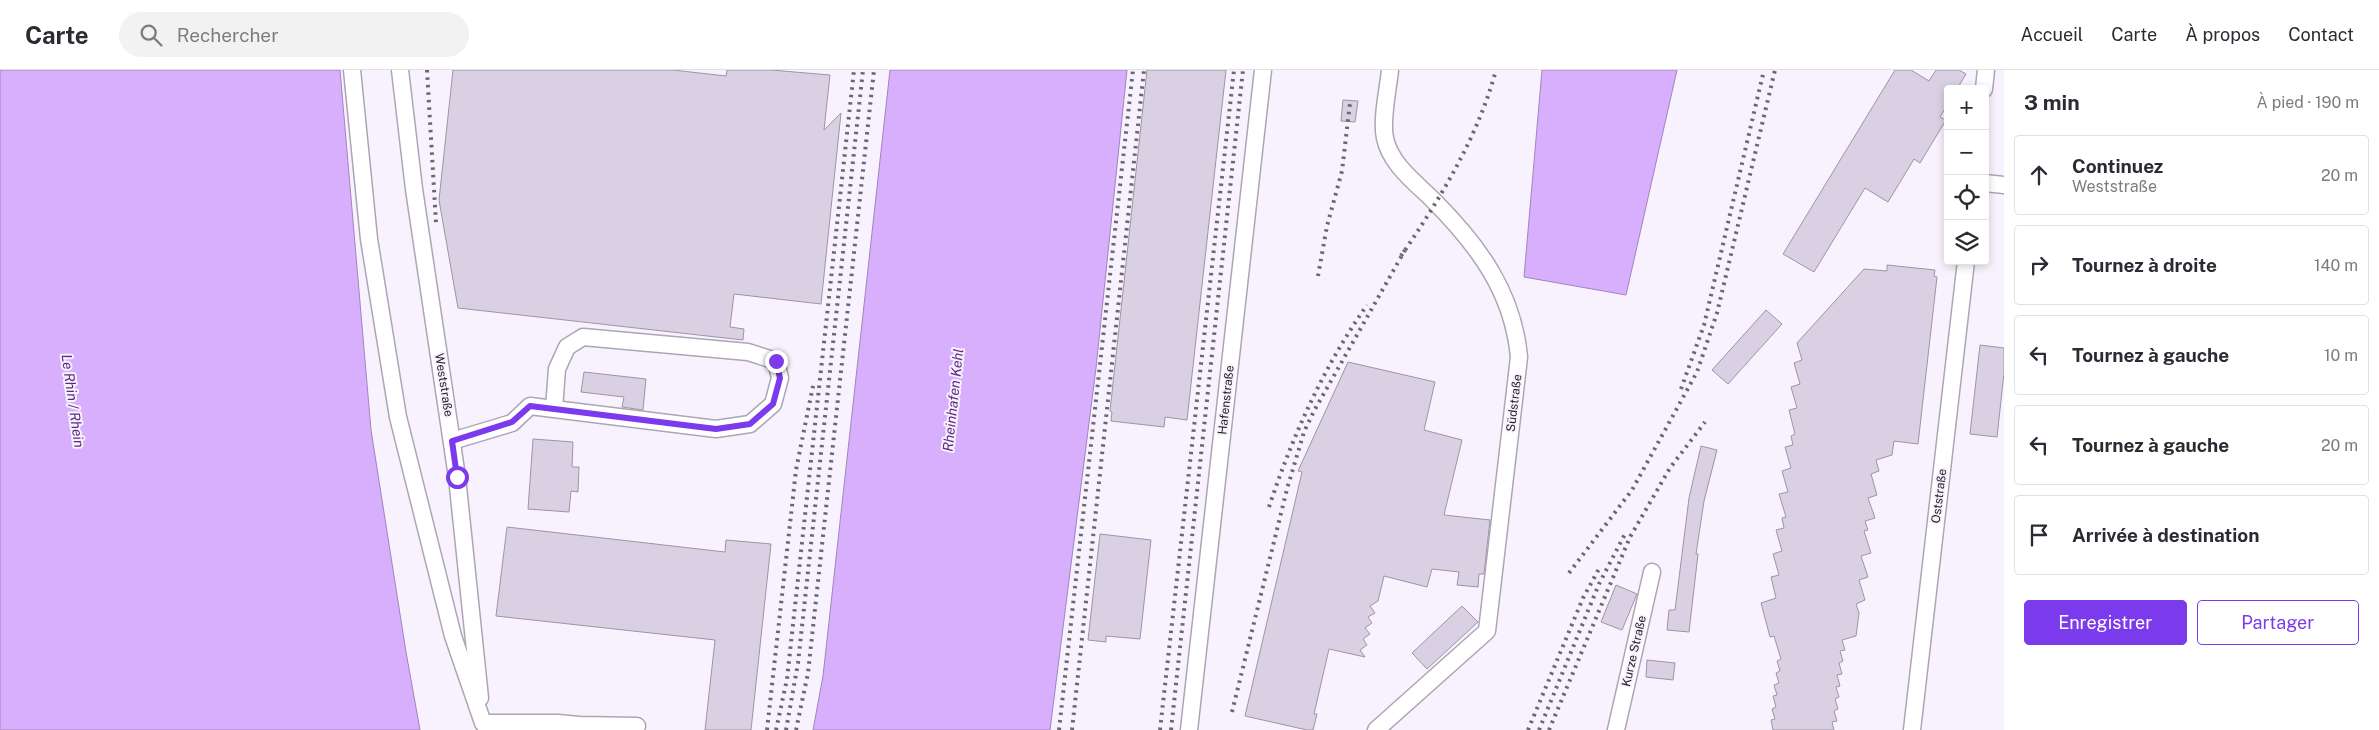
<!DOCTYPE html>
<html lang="fr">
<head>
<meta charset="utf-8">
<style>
	:root { --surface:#fff; --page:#f2f2f3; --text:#2b2b33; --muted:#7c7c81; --line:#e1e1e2; --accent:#7c3aed }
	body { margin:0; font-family:"Public Sans",sans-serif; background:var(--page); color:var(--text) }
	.controls { position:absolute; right:15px; top:15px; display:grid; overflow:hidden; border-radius:5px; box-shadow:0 2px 8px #0003 }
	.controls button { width:45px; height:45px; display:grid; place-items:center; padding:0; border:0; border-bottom:1px solid var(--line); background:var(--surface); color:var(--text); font:25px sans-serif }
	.stop { position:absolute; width:15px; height:15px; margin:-11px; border:4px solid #7c3aed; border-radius:50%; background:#fff }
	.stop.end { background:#7c3aed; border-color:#fff; box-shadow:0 1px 5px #0008 }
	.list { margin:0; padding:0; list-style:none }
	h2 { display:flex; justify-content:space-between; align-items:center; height:65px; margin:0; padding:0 20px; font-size:21px }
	h2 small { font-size:16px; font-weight:400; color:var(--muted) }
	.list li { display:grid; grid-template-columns:32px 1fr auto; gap:15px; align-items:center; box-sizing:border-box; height:80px; margin:0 10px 10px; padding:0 10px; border:1px solid var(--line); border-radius:5px }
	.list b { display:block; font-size:19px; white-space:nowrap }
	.list p { margin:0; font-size:16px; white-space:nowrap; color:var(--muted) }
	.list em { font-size:16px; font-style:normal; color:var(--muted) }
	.actions { display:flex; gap:10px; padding:15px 20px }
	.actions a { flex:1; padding:11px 0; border:1px solid var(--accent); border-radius:5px; text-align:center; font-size:18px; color:var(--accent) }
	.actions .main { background:var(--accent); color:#fff }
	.icon { flex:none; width:28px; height:28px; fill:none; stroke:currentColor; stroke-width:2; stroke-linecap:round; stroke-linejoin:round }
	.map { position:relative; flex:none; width:2004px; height:660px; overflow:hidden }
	header { display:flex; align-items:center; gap:30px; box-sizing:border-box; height:70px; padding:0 25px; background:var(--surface); border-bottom:1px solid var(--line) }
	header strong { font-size:24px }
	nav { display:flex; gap:28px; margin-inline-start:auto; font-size:18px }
	.search { width:350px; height:45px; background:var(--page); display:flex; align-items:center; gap:12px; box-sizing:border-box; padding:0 18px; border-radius:28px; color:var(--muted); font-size:19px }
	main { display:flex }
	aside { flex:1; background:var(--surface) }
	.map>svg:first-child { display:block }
	.water { fill:#d7affc; stroke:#a184bc }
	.building { fill:#d9d0e3; stroke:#9d94a5 }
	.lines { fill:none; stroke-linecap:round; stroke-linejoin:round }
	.minor-casing { stroke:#ada5b6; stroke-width:19 }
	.minor { stroke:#fff; stroke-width:16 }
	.rail { stroke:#6b6770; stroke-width:4; stroke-dasharray:2.5 5; stroke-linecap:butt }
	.route { stroke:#7c3aed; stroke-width:6 }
	.labels { text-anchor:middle; stroke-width:4; stroke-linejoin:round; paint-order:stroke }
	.street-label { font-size:12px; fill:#232027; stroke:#f8f2fe }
	.water-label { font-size:14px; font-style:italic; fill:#5d2a81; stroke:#f8f2fe }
</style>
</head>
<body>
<header>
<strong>Carte</strong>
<div class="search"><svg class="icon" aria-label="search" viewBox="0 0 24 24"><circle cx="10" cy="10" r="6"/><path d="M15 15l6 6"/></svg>Rechercher</div>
<nav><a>Accueil</a><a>Carte</a><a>À propos</a><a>Contact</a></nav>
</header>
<main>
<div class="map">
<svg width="2004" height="660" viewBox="0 0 2004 660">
	<rect width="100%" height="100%" fill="#f8f2fe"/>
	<g class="water">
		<polygon points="0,0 340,0 371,360 406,582 420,660 0,660"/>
		<polygon points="890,0 1127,0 1096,298 1050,660 813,660 823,606"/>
		<polygon points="1542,0 1677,0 1626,225 1524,207"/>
	</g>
	<g class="building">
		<polygon points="453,0 673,0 726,6 727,0 771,0 830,5 824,60 841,43 821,234 734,224 730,257 744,259 743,270 458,238 439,130"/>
		<polygon points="1147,0 1226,0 1187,350 1165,347 1164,357 1111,351 1112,342 1110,341"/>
		<polygon points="1895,0 1911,0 1929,11 1936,0 1959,0 1966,4 1957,19 1948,19 1948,34 1940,47 1946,50 1920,93 1914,89 1888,132 1865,118 1814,202 1783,184"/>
		<polygon points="1343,30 1358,31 1355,52 1341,51"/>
		<polygon points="1887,195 1935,200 1934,206 1937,207 1918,374 1894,371 1892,385 1876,390 1879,401 1871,404 1877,425 1868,428 1875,448 1865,451 1868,460 1864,461 1871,483 1861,486 1868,507 1859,510 1865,530 1856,534 1859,543 1856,566 1842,570 1845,580 1840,581 1843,591 1839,593 1842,604 1837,605 1840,616 1836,617 1839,627 1835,629 1838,639 1834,641 1837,651 1832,652 1834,660 1773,660 1771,650 1775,649 1772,639 1776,637 1773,626 1777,625 1774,615 1779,613 1776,603 1780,601 1777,591 1781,589 1774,566 1770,567 1761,533 1776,528 1771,507 1779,505 1773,484 1782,481 1776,460 1784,458 1782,448 1786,447 1779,424 1788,422 1782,401 1791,398 1785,377 1793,375 1791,366 1795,364 1789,340 1797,338 1791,317 1800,314 1794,293 1802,290 1797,273 1864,199 1887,201"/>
		<polygon points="1766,240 1782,254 1728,314 1712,300"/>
		<polygon points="1980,275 2004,278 2004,303 1997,367 1970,364"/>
		<polygon points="1348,292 1435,312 1424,360 1462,370 1444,445 1490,450 1484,504 1479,504 1478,517 1457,515 1459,502 1432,499 1427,517 1384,506 1378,531 1370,536 1375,543 1368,547 1372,553 1365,558 1370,564 1363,569 1367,575 1360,580 1365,587 1329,579 1314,644 1317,644 1313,660 1307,660 1245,646 1302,402 1298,401"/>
		<polygon points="584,302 646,309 643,340 622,337 624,327 581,322"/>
		<polygon points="533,369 573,372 572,397 579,397 578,422 571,421 569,442 528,439"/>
		<polygon points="1701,376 1717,380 1704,431 1696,484 1698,484 1689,562 1667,560 1669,540 1675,540 1689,428"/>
		<polygon points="507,457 725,482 726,470 771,474 751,660 705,660 715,570 496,546"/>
		<polygon points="1100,464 1151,470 1140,569 1106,566 1106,572 1088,570"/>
		<polygon points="1616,515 1637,524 1622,560 1601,552"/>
		<polygon points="1462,536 1478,552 1427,599 1412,583"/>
		<polygon points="1647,590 1675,593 1673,610 1646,607"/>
	</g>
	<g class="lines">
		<defs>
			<g id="minor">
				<polyline points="352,0 369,169 398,347 453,566 483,653 558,653 579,655 637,656"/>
				<polyline points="400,0 414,119 457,407 480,628"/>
				<polyline points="1984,19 1986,0"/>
				<polyline points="1985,113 2004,115"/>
				<polyline points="452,371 512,353 530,336 554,339 716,359 750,354 773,334 780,308 776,291 748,282 583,267 567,277 557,299 554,339"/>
				<polyline points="1189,660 1263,0"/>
				<path d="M1376 660 1487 561 1519 287C1513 222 1478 175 1433 130 1416 113 1390 94 1385 68 1381 50 1388 20 1390 0"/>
				<polyline points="1616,660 1652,502"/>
				<polyline points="1912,660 1966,191"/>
			</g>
		</defs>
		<use href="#minor" class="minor-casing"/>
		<use href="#minor" class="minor"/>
		<g class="rail">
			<polyline points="427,0 436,153"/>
			<path d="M1401 186C1440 129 1478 67 1496 0"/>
			<polyline points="1318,206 1327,156 1342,101 1350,33"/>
			<polyline points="1681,319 1704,255 1764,0"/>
			<path d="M1269 437C1293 365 1323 298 1367 235"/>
			<polyline points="1569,503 1632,420 1697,302 1717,243 1775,0"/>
			<polyline points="1232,642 1287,419 1304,362 1314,341 1405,180"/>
			<polyline points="767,660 796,400 814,311"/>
			<polyline points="776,660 787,609 854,0"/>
			<polyline points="786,660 798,593 863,0"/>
			<polyline points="796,660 808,603 874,0"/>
			<polyline points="1059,660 1133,0"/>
			<polyline points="1072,660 1144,0"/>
			<polyline points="1160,660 1234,0"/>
			<polyline points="1171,660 1243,0"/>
			<polyline points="1528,660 1583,528 1600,497"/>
			<polyline points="1539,660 1599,514 1626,462"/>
			<polyline points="1549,660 1630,467 1670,398 1705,352"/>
		</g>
	</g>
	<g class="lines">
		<polyline class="route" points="457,407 452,371 512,352 530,336 716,359 750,354 773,334 780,308 776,291"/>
	</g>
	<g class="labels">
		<g class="street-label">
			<text transform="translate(444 315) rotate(81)" y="4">Weststraße</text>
			<text transform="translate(1226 330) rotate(-84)" y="4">Hafenstraße</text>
			<text transform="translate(1514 333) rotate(-83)" y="4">Südstraße</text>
			<text transform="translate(1939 426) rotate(-83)" y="4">Oststraße</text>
			<text transform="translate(1634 581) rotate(-77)" y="4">Kurze Straße</text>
		</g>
		<g class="water-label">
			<text transform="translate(953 330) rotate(-84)" y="5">Rheinhafen Kehl</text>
			<text transform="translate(73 331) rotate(82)" y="5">Le Rhin / Rhein</text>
		</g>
	</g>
</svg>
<div class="controls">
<button>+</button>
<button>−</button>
<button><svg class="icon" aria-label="locate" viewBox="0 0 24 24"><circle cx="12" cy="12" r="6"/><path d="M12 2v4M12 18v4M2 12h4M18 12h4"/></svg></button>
<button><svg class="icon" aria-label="layers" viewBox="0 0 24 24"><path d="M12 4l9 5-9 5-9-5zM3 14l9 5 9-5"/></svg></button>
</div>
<div class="stop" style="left:457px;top:407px"></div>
<div class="stop end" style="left:776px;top:291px"></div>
</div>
<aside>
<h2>3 min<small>À pied · 190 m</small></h2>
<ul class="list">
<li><svg class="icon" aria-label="ahead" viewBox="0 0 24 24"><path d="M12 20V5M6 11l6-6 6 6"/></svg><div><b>Continuez</b><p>Weststraße</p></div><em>20 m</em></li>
<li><svg class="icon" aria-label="right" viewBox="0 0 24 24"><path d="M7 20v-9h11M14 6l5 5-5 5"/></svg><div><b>Tournez à droite</b></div><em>140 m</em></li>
<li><svg class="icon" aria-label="left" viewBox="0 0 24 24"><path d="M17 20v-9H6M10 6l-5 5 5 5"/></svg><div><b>Tournez à gauche</b></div><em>10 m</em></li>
<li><svg class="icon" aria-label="left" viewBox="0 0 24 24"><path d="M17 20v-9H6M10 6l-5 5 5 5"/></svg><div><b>Tournez à gauche</b></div><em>20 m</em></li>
<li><svg class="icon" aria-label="arrive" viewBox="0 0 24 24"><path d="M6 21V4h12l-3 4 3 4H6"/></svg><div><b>Arrivée à destination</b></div></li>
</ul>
<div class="actions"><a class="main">Enregistrer</a><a>Partager</a></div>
</aside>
</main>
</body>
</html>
